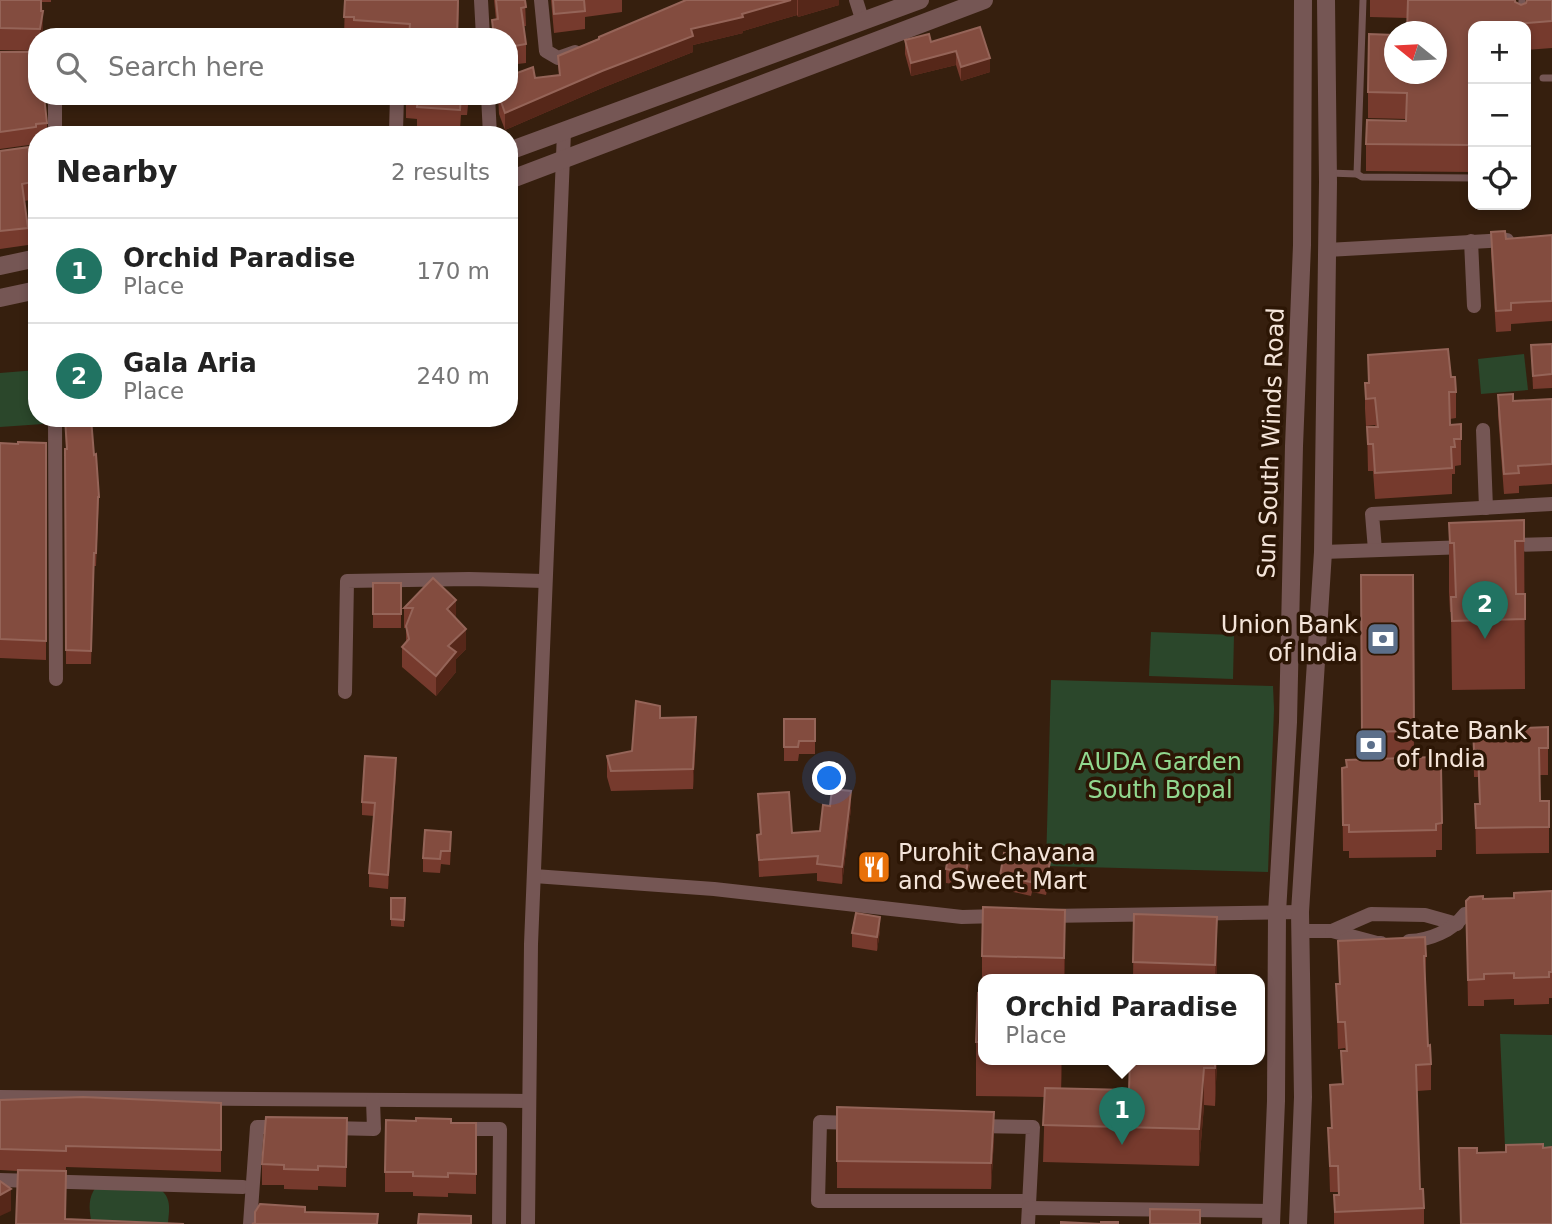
<!DOCTYPE html>
<html lang="en">
<head>
<meta charset="utf-8">
<style>
	:root { --surface:#fff; --page:#f2f2f2; --text:#222; --muted:#767676; --line:#e0e0e0; --accent:#217362 }
	body { margin:0; font-family:"DejaVu Sans",sans-serif; background:var(--page); color:var(--text) }
	.controls { position:absolute; right:21px; top:21px; display:grid; overflow:hidden; border-radius:14px; box-shadow:0 4px 10px #0003 }
	.controls button { width:63px; height:63px; display:grid; place-items:center; padding:0; border:0; border-bottom:2px solid var(--line); background:var(--surface); color:var(--text); font:35px sans-serif }
	.compass { position:absolute; left:1384px; top:21px; width:63px; height:63px; border-radius:50%; background:var(--surface); box-shadow:0 4px 10px #0003; rotate:288deg }
	.you { position:absolute; left:830px; top:779px; width:24px; height:24px; margin:-18px; border:5px solid #fff; border-radius:50%; background:#1a73e8; box-shadow:0 0 0 10px #1a73e833 }
	.badge { display:grid; place-items:center; width:46px; height:46px; border-radius:50%; background:var(--accent); color:#fff; font-size:23px; font-weight:700 }
	.pin { position:absolute; translate:-50% -58px; filter:drop-shadow(0 2px 4px #0008) }
	.pin::after { content:''; position:absolute; top:37px; width:24px; height:21px; background:inherit; clip-path:polygon(0 0,100% 0,50% 100%) }
	.popup { position:absolute; left:978px; top:974px; width:287px; height:91px; box-sizing:border-box; display:grid; place-content:center; border-radius:14px; background:var(--surface); filter:drop-shadow(0 2px 5px #0005); font-size:23px; white-space:nowrap; color:var(--muted) }
	.popup b { font-size:26px; color:var(--text) }
	.popup::after { content:''; position:absolute; left:50%; top:100%; margin-left:-14px; border:14px solid transparent; border-top-color:var(--surface) }
	.list { margin:0; padding:0; list-style:none }
	h2 { display:flex; justify-content:space-between; align-items:center; height:91px; margin:0; padding:0 28px; font-size:30px }
	h2 small { font-size:23px; font-weight:400; color:var(--muted) }
	.list li { display:grid; grid-template-columns:46px 1fr auto; gap:21px; align-items:center; box-sizing:border-box; height:105px; padding:0 28px; border-top:2px solid var(--line) }
	.list b { display:block; font-size:26px; white-space:nowrap }
	.list p { margin:0; font-size:23px; white-space:nowrap; color:var(--muted) }
	.list em { font-size:23px; font-style:normal; color:var(--muted) }
	.icon { flex:none; width:38px; height:38px; fill:none; stroke:currentColor; stroke-width:2; stroke-linecap:round; stroke-linejoin:round }
	.map { position:relative; flex:none; width:1552px; height:1224px; overflow:hidden }
	.search { position:absolute; background:var(--surface); box-shadow:0 4px 10px #0003; left:28px; top:28px; width:490px; height:77px; display:flex; align-items:center; gap:18px; box-sizing:border-box; padding:0 24px; border-radius:28px; color:var(--muted); font-size:26px }
	.panel { position:absolute; background:var(--surface); box-shadow:0 4px 10px #0003; left:28px; top:126px; width:490px; height:301px; border-radius:28px }
	.map>svg:first-child { display:block }
	.green { fill:#2b472b }
	.lines { fill:none; stroke-linecap:round; stroke-linejoin:round }
	.service { stroke:#755654; stroke-width:7 }
	.minor { stroke:#755654; stroke-width:14 }
	.tertiary { stroke:#755654; stroke-width:18 }
	.wall { fill:#763a2d }
	.shaded-wall { fill:#562719 }
	.building { fill:#834c3f; stroke:#956458; stroke-width:2 }
	.labels { text-anchor:middle; stroke-width:7; stroke-linejoin:round; paint-order:stroke }
	.street-label { font-size:24px; fill:#f4e4d9; stroke:#2c1605 }
	.poi-label { font-size:24px; fill:#f4e4d9; stroke:#2c1605; text-anchor:start }
	.park-label { font-size:24px; fill:#91d88f; stroke:#2c1605 }
</style>
</head>
<body>
<div class="map">
<svg width="1552" height="1224" viewBox="0 0 1552 1224">
	<rect width="100%" height="100%" fill="#361f0e"/>
	<g class="green">
		<polygon points="1524,354 1528,390 1481,394 1478,359"/>
		<polygon points="37,370 37,418 42,418 43,424 0,427 0,373"/>
		<polygon points="1151,632 1234,635 1233,679 1149,676"/>
		<polygon points="1051,680 1273,686 1274,709 1268,872 1046,866"/>
		<polygon points="1500,1034 1552,1035 1552,1147 1505,1147"/>
		<path d="M96 1187 161 1190C172 1199 169 1211 168 1224L91 1220C89 1208 88 1198 96 1187Z"/>
	</g>
	<g class="lines">
		<g class="service">
			<polyline points="1521,26 1522,0"/>
			<polyline points="1543,78 1552,78"/>
			<polyline points="1329,173 1357,174 1363,0"/>
			<polyline points="1357,174 1362,177 1473,178"/>
		</g>
		<g class="minor">
			<polyline points="481,0 483,37"/>
			<polyline points="541,0 546,51 558,58 575,52"/>
			<polyline points="856,0 863,22"/>
			<polyline points="488,96 490,135"/>
			<polyline points="396,131 397,96"/>
			<polyline points="55,135 55,96"/>
			<polyline points="1471,241 1474,306"/>
			<polyline points="1327,250 1507,240"/>
			<polyline points="55,418 56,679"/>
			<polyline points="1483,430 1486,508"/>
			<polyline points="1508,545 1552,544"/>
			<polyline points="1375,550 1372,514 1552,504"/>
			<polyline points="1323,552 1467,547"/>
			<polyline points="345,692 347,581 469,579 544,581"/>
			<polyline points="534,876 714,889 962,917 999,916"/>
			<polyline points="1047,916 1300,912"/>
			<polyline points="1300,931 1332,931 1377,943 1381,943"/>
			<polyline points="1332,931 1371,914 1425,915 1457,924"/>
			<path d="M1409 941C1430 940 1452 931 1465 914L1484 912"/>
			<polyline points="0,1097 529,1101"/>
			<polyline points="855,1123 820,1122 818,1201 1029,1201"/>
			<polyline points="977,1126 1033,1127 1028,1224"/>
			<polyline points="330,1128 374,1129 373,1100"/>
			<polyline points="457,1129 500,1129 499,1224"/>
			<polyline points="0,1180 243,1187"/>
			<polyline points="1029,1208 1272,1211"/>
			<polyline points="250,1224 257,1127 281,1127"/>
			<polyline points="528,1224 531,944 564,132"/>
		</g>
		<g class="tertiary">
			<polyline points="509,151 920,0"/>
			<polyline points="509,180 984,0"/>
			<polyline points="0,266 37,258"/>
			<polyline points="0,298 37,290"/>
			<polyline points="1271,1224 1276,1101 1277,913 1288,722 1294,446 1302,245 1303,0"/>
			<polyline points="1298,1224 1303,1097 1300,912 1323,552 1328,182 1326,0"/>
		</g>
	</g>
	<g class="wall">
		<polygon points="0,0 51,0 51,2 42,2 43,33 42,37 37,37 37,51 0,50"/>
		<polygon points="345,0 459,0 458,37 344,37"/>
		<polygon points="494,0 525,0 526,26 524,26 526,44 526,63 509,65 509,37 492,37 492,20 496,20"/>
		<polygon points="551,0 622,0 622,12 585,17 585,29 554,33"/>
		<polygon points="686,0 839,0 839,5 798,17 797,15 743,31 743,33 693,45 693,52 602,88 505,130 499,114 498,96 509,96 535,78 559,76 558,56"/>
		<polygon points="1370,0 1516,0 1516,2 1521,5 1552,0 1552,48 1526,50 1526,26 1473,26 1473,172 1366,171 1366,144 1406,121 1406,119 1368,118 1368,92 1437,74 1408,18 1370,17"/>
		<polygon points="980,27 990,72 961,81 956,65 911,76 905,54 905,40 931,42"/>
		<polygon points="0,52 47,123 47,135 37,135 36,144 0,149"/>
		<polygon points="406,96 469,96 467,115 461,115 460,130 417,128 417,119 406,118"/>
		<polygon points="37,146 37,199 24,201 28,228 28,245 0,249 0,151"/>
		<polygon points="1552,229 1552,321 1511,324 1511,331 1496,332 1491,252 1491,232 1506,239 1552,235"/>
		<polygon points="1552,344 1552,388 1533,389 1531,345"/>
		<polygon points="1368,355 1451,377 1456,392 1456,418 1450,419 1450,425 1461,439 1461,465 1455,466 1455,474 1452,474 1452,494 1375,499 1373,471 1368,471 1367,427 1376,427 1375,425 1366,426 1365,409 1365,383 1368,383"/>
		<polygon points="1498,395 1513,401 1552,399 1552,484 1519,486 1519,493 1504,494 1498,415"/>
		<polygon points="65,418 94,455 99,497 96,566 94,566 91,664 66,664 65,449 66,449"/>
		<polygon points="0,443 46,443 46,660 0,658"/>
		<polygon points="1524,520 1525,689 1452,690 1451,612 1450,612 1449,592 1449,523"/>
		<polygon points="1361,575 1413,575 1414,758 1362,758"/>
		<polygon points="433,578 456,619 466,649 456,659 456,672 436,696 402,667 402,647 406,643 406,628 404,628 404,608"/>
		<rect x="373" y="583" width="28" height="45"/>
		<polygon points="660,718 696,737 693,789 611,791 607,777 607,756 632,751"/>
		<polygon points="784,719 815,719 815,754 799,754 798,761 784,761"/>
		<polygon points="1548,727 1548,775 1540,775 1540,801 1549,801 1549,853 1476,854 1475,804 1479,804 1478,777 1474,777 1473,730"/>
		<polygon points="1435,767 1442,823 1442,850 1436,850 1436,857 1349,858 1349,851 1343,851 1342,768"/>
		<polygon points="396,772 388,889 369,887 369,873 374,816 362,815 362,802"/>
		<polygon points="758,794 792,833 820,831 851,808 842,884 817,881 817,873 759,877 757,835 760,834"/>
		<polygon points="451,845 450,865 441,864 440,873 423,872 423,858"/>
		<polygon points="970,863 966,886 946,883 946,869"/>
		<polygon points="1000,876 1050,876 1046,895 1032,892 1031,896 1000,889"/>
		<polygon points="1552,891 1552,998 1549,998 1549,1004 1514,1005 1514,999 1484,1000 1484,1006 1468,1006 1466,901 1483,899 1514,898"/>
		<polygon points="391,898 405,898 404,927 391,926"/>
		<polygon points="1065,910 1065,979 984,979 984,1059 1062,1059 1061,1089 1129,1090 1217,1059 1215,1106 1204,1105 1199,1166 1043,1162 1045,1097 976,1096 976,1042 982,993 982,956"/>
		<polygon points="1134,914 1217,917 1217,979 1133,979"/>
		<polygon points="880,930 877,951 852,947 852,933"/>
		<polygon points="1338,941 1426,956 1425,983 1428,1046 1431,1064 1431,1090 1417,1091 1420,1189 1424,1208 1424,1224 1334,1224 1334,1195 1338,1195 1338,1192 1330,1192 1328,1128 1331,1128 1330,1085 1342,1084 1341,1051 1346,1051 1345,1048 1338,1049 1336,984 1339,984"/>
		<polygon points="0,1100 221,1103 221,1172 66,1167 65,1219 16,1224 18,1171 0,1170"/>
		<polygon points="837,1107 994,1138 991,1189 837,1188"/>
		<polygon points="347,1118 346,1187 318,1186 318,1190 284,1189 284,1185 262,1185 262,1164"/>
		<polygon points="451,1123 476,1123 476,1194 448,1193 448,1197 413,1196 413,1192 385,1192 385,1172"/>
	</g>
	<g class="shaded-wall">
		<polygon points="791,0 797,0 797,15 743,31 743,33 693,45 693,52 602,88 505,130 505,113 691,29"/>
		<polygon points="798,0 839,0 839,5 798,17"/>
		<polygon points="43,11 43,33 42,37 40,37 40,29"/>
		<polygon points="956,51 956,65 911,76 911,63"/>
		<polygon points="990,58 990,72 961,81 961,67"/>
		<polygon points="456,600 456,621 447,609"/>
		<polygon points="466,629 466,649 456,659 456,672 436,696 436,676 448,646"/>
		<polygon points="696,717 696,737 693,789 693,769"/>
		<polygon points="396,758 396,772 388,889 388,875"/>
		<polygon points="851,791 851,808 842,884 842,867"/>
		<polygon points="970,849 970,863 966,886 966,873"/>
		<polygon points="1050,862 1050,876 1046,895 1046,881"/>
		<polygon points="1065,910 1065,979 1064,979"/>
		<polygon points="880,917 880,930 877,951 877,937"/>
		<polygon points="1217,917 1217,979 1215,979"/>
		<polygon points="1061,1059 1062,1059 1061,1098"/>
		<polygon points="1215,1059 1217,1059 1215,1106"/>
		<polygon points="1204,1068 1204,1105 1199,1166 1199,1129"/>
		<polygon points="994,1112 994,1138 991,1189 991,1163"/>
		<polygon points="11,1189 11,1211 0,1216 0,1195"/>
	</g>
	<g class="building">
		<polygon points="0,0 41,0 41,11 43,11 40,29 0,28"/>
		<polygon points="345,0 458,0 457,37 409,37 410,24 354,20 354,17 344,17"/>
		<polygon points="496,0 525,0 526,7 521,8 526,44 509,47 509,37 494,37 492,20 498,19"/>
		<polygon points="553,0 584,0 585,11 554,14"/>
		<polygon points="686,0 791,0 742,14 743,17 691,29 693,36 602,71 505,113 499,96 509,96 509,76 533,67 535,78 560,75 558,56 599,39 599,37"/>
		<polygon points="1408,0 1515,0 1515,2 1521,5 1526,3 1527,0 1552,0 1552,21 1515,24 1515,26 1473,26 1473,145 1366,144 1367,120 1406,121 1407,93 1368,92 1369,34 1395,35 1395,74 1437,74 1437,32 1407,32"/>
		<polygon points="980,27 990,58 961,67 956,51 911,63 905,40 929,34 931,42"/>
		<polygon points="0,52 37,52 37,96 44,96 47,123 36,124 36,127 0,132"/>
		<polygon points="406,96 461,96 460,110 417,107 418,99 406,98"/>
		<polygon points="37,146 37,181 22,184 28,228 0,231 0,151"/>
		<polygon points="1505,231 1506,239 1552,235 1552,301 1511,303 1511,310 1496,311 1491,232"/>
		<polygon points="1552,344 1552,374 1533,376 1531,345"/>
		<polygon points="1448,349 1451,377 1455,377 1456,392 1449,392 1450,425 1461,424 1461,439 1454,439 1455,447 1451,447 1452,468 1375,473 1373,444 1368,444 1367,427 1378,427 1375,398 1366,399 1365,383 1369,383 1368,355"/>
		<polygon points="1513,394 1513,401 1552,399 1552,464 1518,466 1519,473 1504,474 1498,395"/>
		<polygon points="65,418 91,418 94,455 96,454 99,497 98,497 96,553 94,553 91,651 66,650 65,449 67,449"/>
		<polygon points="18,442 46,443 46,641 0,639 0,443 18,444"/>
		<polygon points="1524,520 1524,541 1515,541 1516,594 1525,594 1525,619 1452,621 1451,597 1456,597 1454,543 1450,543 1449,523"/>
		<polygon points="1361,575 1413,575 1414,731 1362,732"/>
		<polygon points="433,578 456,600 447,609 466,629 448,646 456,652 436,676 402,647 409,639 406,626 413,608 404,608"/>
		<rect x="373" y="583" width="28" height="31"/>
		<polygon points="636,701 660,706 660,718 696,717 693,769 611,771 607,756 632,751"/>
		<polygon points="784,719 815,719 815,741 799,741 798,747 784,747"/>
		<polygon points="1548,727 1548,748 1539,748 1540,801 1549,801 1549,827 1476,828 1475,804 1480,804 1478,750 1474,750 1473,730"/>
		<polygon points="365,756 396,758 388,875 369,873 375,803 362,802"/>
		<polygon points="1434,757 1435,767 1441,767 1442,823 1436,824 1436,830 1349,832 1349,825 1343,825 1342,768 1347,767 1346,760"/>
		<polygon points="832,789 851,791 842,867 817,864 818,856 759,860 757,835 761,834 758,794 789,792 792,833 820,831 823,805 830,806"/>
		<polygon points="425,830 451,832 450,851 441,851 440,859 423,858"/>
		<polygon points="950,846 970,849 966,873 946,869"/>
		<polygon points="1004,853 1050,862 1046,881 1032,879 1031,882 1000,876"/>
		<polygon points="1552,891 1552,972 1549,972 1549,977 1514,978 1514,973 1484,974 1484,979 1468,980 1466,901 1470,897 1483,896 1483,899 1514,898 1514,893"/>
		<polygon points="391,898 405,898 404,920 391,919"/>
		<polygon points="983,907 1065,910 1064,958 982,956"/>
		<polygon points="856,913 880,917 877,937 852,933"/>
		<polygon points="1134,914 1217,917 1215,965 1133,962"/>
		<polygon points="1425,937 1426,956 1424,956 1428,1046 1430,1045 1431,1064 1416,1065 1420,1189 1423,1189 1424,1208 1335,1212 1334,1195 1339,1195 1338,1166 1330,1166 1328,1128 1332,1128 1330,1085 1343,1084 1341,1051 1347,1051 1345,1022 1338,1022 1336,984 1340,984 1338,941"/>
		<polygon points="978,993 984,994 984,1042 976,1042"/>
		<polygon points="1130,1059 1215,1059 1215,1068 1204,1068 1199,1129 1043,1125 1045,1088 1129,1090"/>
		<polygon points="83,1097 221,1103 221,1150 66,1146 66,1151 0,1149 0,1100"/>
		<polygon points="837,1107 994,1112 991,1163 837,1161"/>
		<polygon points="266,1117 347,1118 346,1167 318,1166 318,1170 284,1169 284,1165 262,1164"/>
		<polygon points="416,1118 451,1119 451,1123 476,1123 476,1174 448,1173 448,1177 413,1176 413,1172 385,1172 386,1120 416,1121"/>
		<polygon points="1543,1144 1543,1148 1552,1147 1552,1224 1461,1224 1459,1148 1477,1148 1477,1153 1506,1152 1506,1145"/>
		<polygon points="18,1170 66,1171 65,1219 184,1224 16,1224"/>
		<polygon points="0,1181 11,1189 0,1195"/>
		<polygon points="260,1204 305,1207 305,1212 378,1214 377,1224 252,1224 255,1223 255,1212"/>
		<polygon points="1150,1209 1200,1210 1200,1224 1150,1224"/>
		<polygon points="419,1214 471,1216 471,1224 418,1224"/>
		<polygon points="1061,1222 1101,1224 1101,1222 1118,1222 1118,1224 1061,1224"/>
	</g>
	<defs>
		<symbol id="bank-square" viewBox="-11 -11 22 22"><rect x="-9" y="-9" width="18" height="18" rx="4" fill="#5c6f8a" stroke="#2c1605"/><path d="M-6-4H6V4H-6ZM0-2.3a2.3 2.3 0 1 0 0 4.6a2.3 2.3 0 1 0 0-4.6Z" fill="#fff"/></symbol>
		<symbol id="restaurant-square" viewBox="-11 -11 22 22"><rect x="-9" y="-9" width="18" height="18" rx="4" fill="#e8710a" stroke="#2c1605"/><path d="M-5-6h1v4h1v-4h1v4h1v-4h1v5L-1.5 .5V6h-2V.5L-5-1ZM5-6V6H3V1.5H1.5Q1.5-4 5-6Z" fill="#fff"/></symbol>
	</defs>
	<g fill-rule="evenodd">
		<use href="#bank-square" x="1364" y="620" width="38" height="38"/>
		<use href="#bank-square" x="1352" y="726" width="38" height="38"/>
		<use href="#restaurant-square" x="855" y="848" width="38" height="38"/>
	</g>
	<g class="labels">
		<g class="street-label">
			<text transform="translate(1271 443) rotate(-88)" y="8">Sun South Winds Road</text>
		</g>
		<g class="poi-label">
			<text x="1358" y="633" text-anchor="end">Union Bank<tspan x="1358" dy="28">of India</tspan></text>
			<text x="1396" y="739">State Bank<tspan x="1396" dy="28">of India</tspan></text>
			<text x="898" y="861">Purohit Chavana<tspan x="898" dy="28">and Sweet Mart</tspan></text>
		</g>
		<g class="park-label">
			<text x="1160" y="770">AUDA Garden<tspan x="1160" dy="28">South Bopal</tspan></text>
		</g>
	</g>
</svg>
<div class="controls">
<button>+</button>
<button>−</button>
<button><svg class="icon" aria-label="locate" viewBox="0 0 24 24"><circle cx="12" cy="12" r="6"/><path d="M12 2v4M12 18v4M2 12h4M18 12h4"/></svg></button>
</div>
<svg class="compass" viewBox="-18 -18 36 36"><path d="M0-13l5 13h-10z" fill="#e53935"/><path d="M0 13l5-13h-10z" fill="#767676"/></svg>
<div class="you"></div>
<div class="pin badge" style="left:1122px;top:1145px">1</div>
<div class="popup"><b>Orchid Paradise</b>Place</div>
<div class="pin badge" style="left:1485px;top:639px">2</div>
<div class="search"><svg class="icon" aria-label="search" viewBox="0 0 24 24"><circle cx="10" cy="10" r="6"/><path d="M15 15l6 6"/></svg>Search here</div>
<section class="panel">
<h2>Nearby<small>2 results</small></h2>
<ul class="list">
<li><span class="badge">1</span><div><b>Orchid Paradise</b><p>Place</p></div><em>170 m</em></li>
<li><span class="badge">2</span><div><b>Gala Aria</b><p>Place</p></div><em>240 m</em></li>
</ul>
</section>
</div>
</body>
</html>
